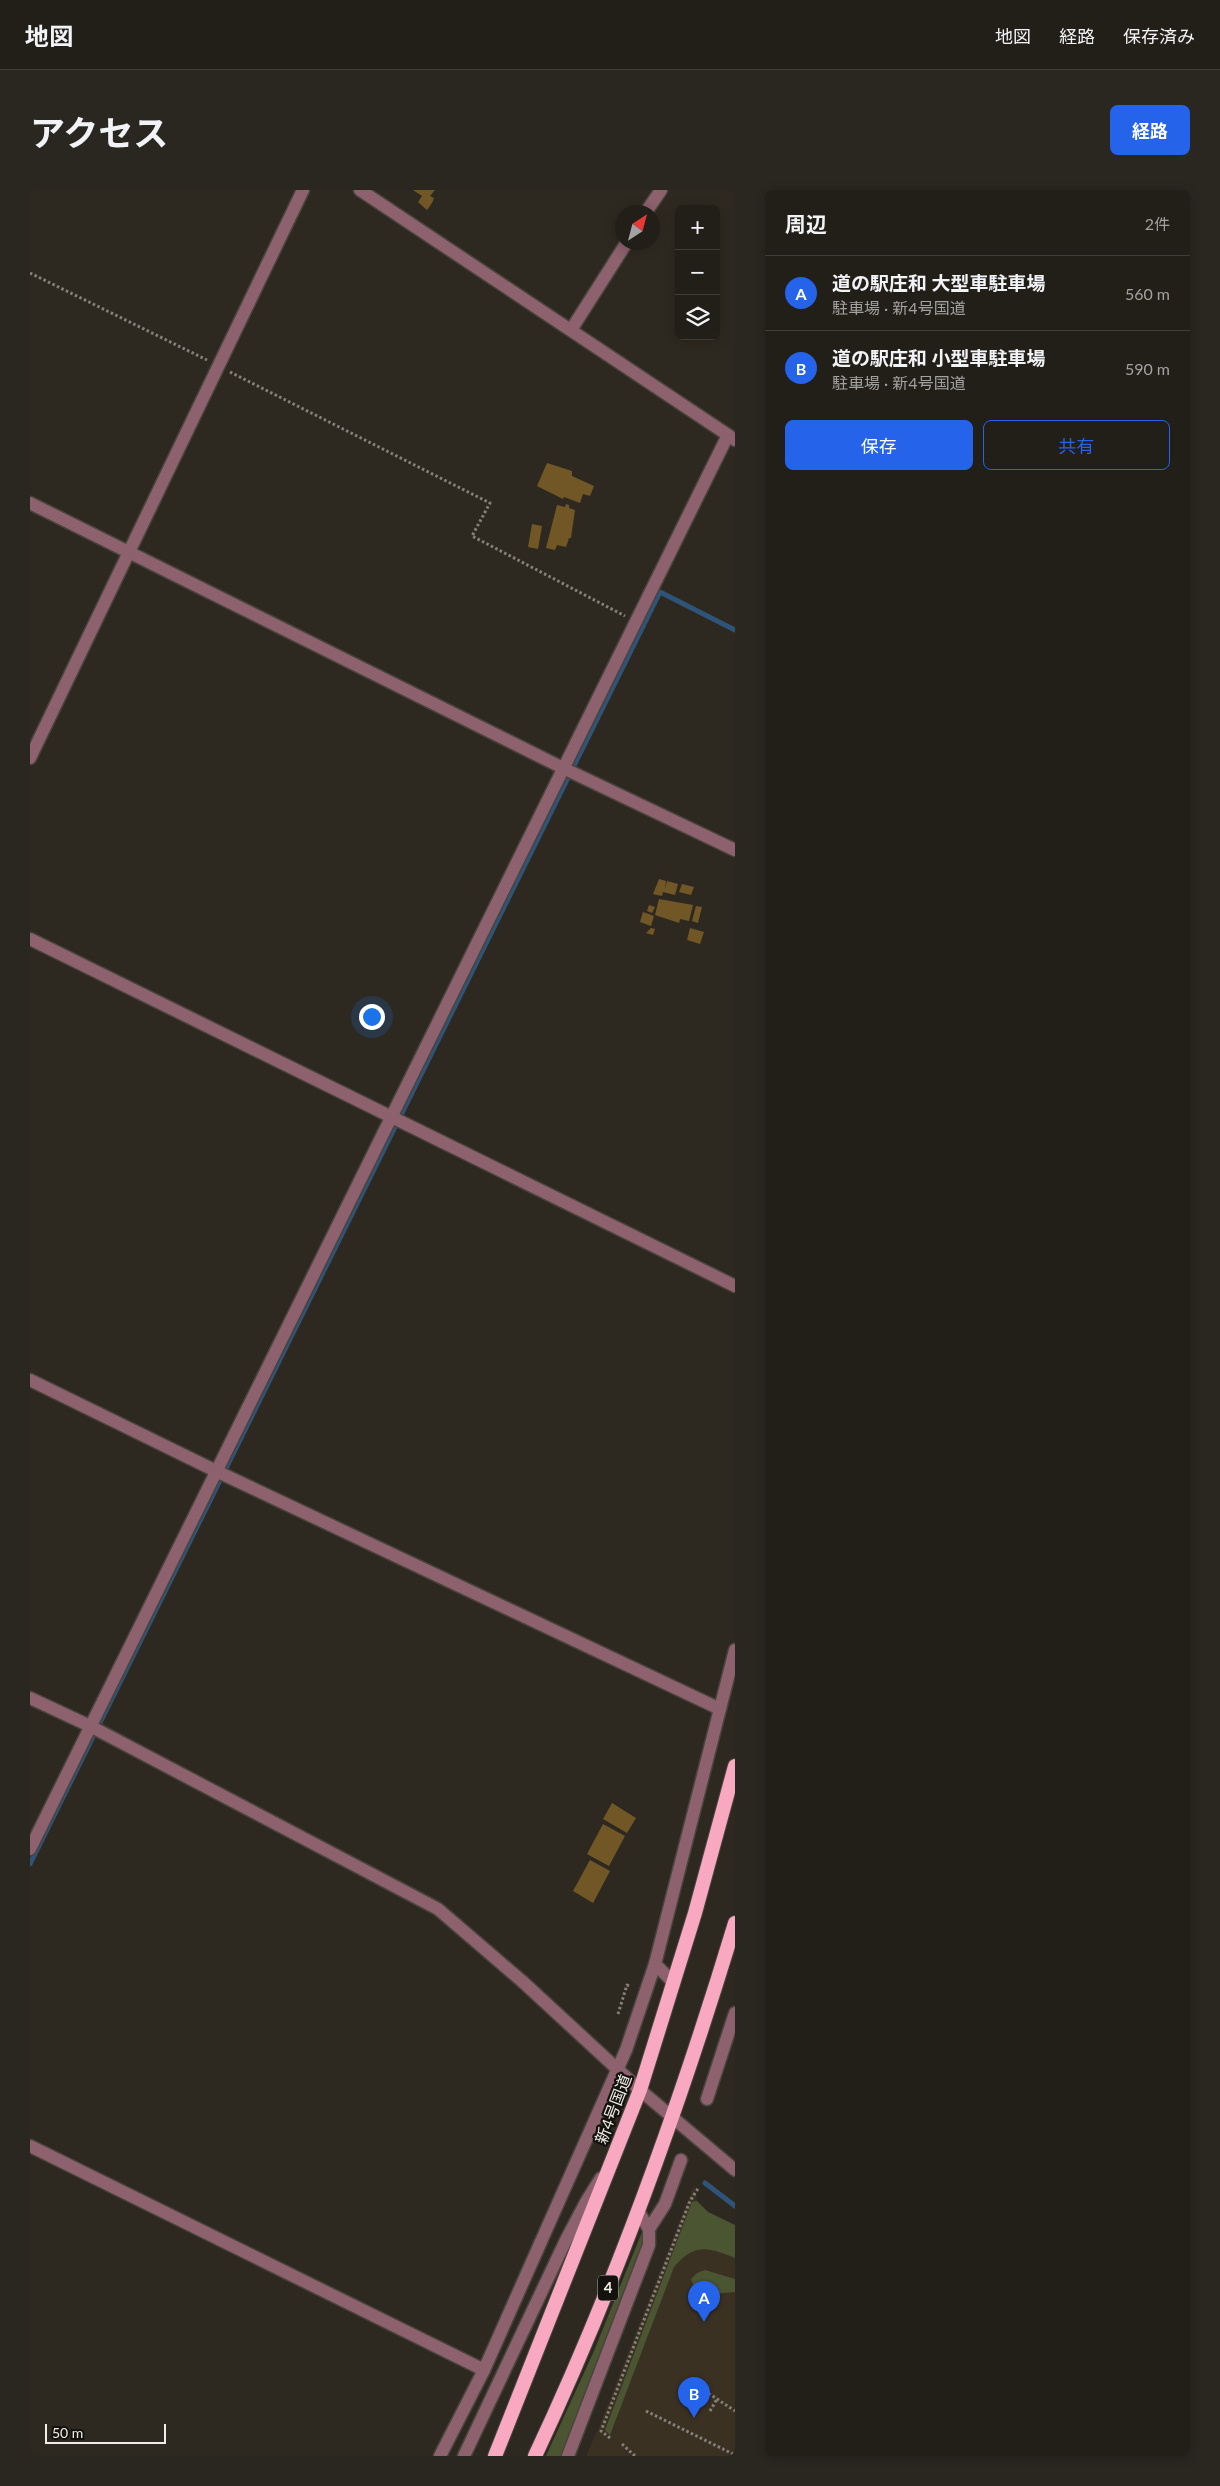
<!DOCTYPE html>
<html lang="ja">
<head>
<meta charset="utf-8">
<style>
	:root { --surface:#221f18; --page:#2a2721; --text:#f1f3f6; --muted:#a2a2a2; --line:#3f3d37; --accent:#2563eb }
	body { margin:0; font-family:Lato,"Noto Sans JP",sans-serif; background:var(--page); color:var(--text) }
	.controls { position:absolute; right:15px; top:15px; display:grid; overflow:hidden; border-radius:8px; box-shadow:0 2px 12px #0003 }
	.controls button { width:45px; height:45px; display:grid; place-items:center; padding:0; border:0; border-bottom:1px solid var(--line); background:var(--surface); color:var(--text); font:25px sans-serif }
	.compass { position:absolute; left:585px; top:15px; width:45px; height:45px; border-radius:50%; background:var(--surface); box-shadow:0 2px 12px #0003; rotate:36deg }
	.scale { position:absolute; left:15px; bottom:12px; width:121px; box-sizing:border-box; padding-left:5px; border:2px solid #f0ece6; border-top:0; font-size:14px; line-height:18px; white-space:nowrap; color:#f0ece6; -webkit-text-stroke:4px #14120e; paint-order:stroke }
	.you { position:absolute; left:341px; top:826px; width:18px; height:18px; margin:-12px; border:4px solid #fff; border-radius:50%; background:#1a73e8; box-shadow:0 0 0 8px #1a73e833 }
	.badge { display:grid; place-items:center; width:32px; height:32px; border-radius:50%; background:var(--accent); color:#fff; font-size:16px; font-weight:700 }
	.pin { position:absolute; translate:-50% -41px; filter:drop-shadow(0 1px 2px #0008) }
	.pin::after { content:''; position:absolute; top:26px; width:18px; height:15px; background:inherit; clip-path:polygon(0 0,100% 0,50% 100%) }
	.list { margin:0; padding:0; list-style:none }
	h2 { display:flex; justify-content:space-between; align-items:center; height:65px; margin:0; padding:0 20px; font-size:21px }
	h2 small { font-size:16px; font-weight:400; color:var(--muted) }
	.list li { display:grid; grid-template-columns:32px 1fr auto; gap:15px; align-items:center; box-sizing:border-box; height:75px; padding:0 20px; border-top:1px solid var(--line) }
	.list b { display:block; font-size:19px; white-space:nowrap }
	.list p { margin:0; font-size:16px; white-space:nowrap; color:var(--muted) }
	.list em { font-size:16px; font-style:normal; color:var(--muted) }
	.actions { display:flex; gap:10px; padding:15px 20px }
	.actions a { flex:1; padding:11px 0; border:1px solid var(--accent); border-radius:8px; text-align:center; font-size:18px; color:var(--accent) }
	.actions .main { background:var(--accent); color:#fff }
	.icon { flex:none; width:28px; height:28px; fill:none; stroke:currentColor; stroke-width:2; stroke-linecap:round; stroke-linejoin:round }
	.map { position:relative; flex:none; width:705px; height:2266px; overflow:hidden; border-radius:8px }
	header { display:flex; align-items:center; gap:30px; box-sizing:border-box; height:70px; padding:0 25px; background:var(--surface); border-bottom:1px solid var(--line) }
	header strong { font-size:24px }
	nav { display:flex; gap:28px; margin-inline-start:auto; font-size:18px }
	.intro { display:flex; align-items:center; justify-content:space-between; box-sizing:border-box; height:120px; padding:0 30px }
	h1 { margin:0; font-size:35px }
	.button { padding:12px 22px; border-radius:8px; background:var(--accent); color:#fff; font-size:18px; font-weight:700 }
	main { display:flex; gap:30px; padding:0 30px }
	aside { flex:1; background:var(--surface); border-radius:8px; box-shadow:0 2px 12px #0003 }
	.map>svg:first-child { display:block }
	.built { fill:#3a3123 }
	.green { fill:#4b5531 }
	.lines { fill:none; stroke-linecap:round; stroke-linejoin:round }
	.stream { stroke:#2f5479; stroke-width:5 }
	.building { fill:#725726 }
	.minor-casing { stroke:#49443c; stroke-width:15 }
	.tertiary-casing { stroke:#49443c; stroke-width:15 }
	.trunk-casing { stroke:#49443c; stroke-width:16 }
	.path { stroke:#858079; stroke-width:3; stroke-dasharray:2.5 2.5; stroke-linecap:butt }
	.minor { stroke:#8d616e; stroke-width:12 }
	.tertiary { stroke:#8d616e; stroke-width:12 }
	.trunk { stroke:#f8a8c0; stroke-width:14 }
	.labels { text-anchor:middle; stroke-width:4.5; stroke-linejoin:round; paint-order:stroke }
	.shield { fill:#14120e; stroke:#aeaba5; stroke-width:1 }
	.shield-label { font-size:15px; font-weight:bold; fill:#f0ece6 }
	.street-label { font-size:16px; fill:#f0ece6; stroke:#14120e }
</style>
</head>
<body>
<header>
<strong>地図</strong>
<nav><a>地図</a><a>経路</a><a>保存済み</a></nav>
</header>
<div class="intro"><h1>アクセス</h1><a class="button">経路</a></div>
<main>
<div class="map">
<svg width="705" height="2266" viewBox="0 0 705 2266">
	<rect width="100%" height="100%" fill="#2e2920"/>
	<polygon class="built" points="664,1995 667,2011 678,2022 705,2035 705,2266 556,2266 569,2237"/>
	<g class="green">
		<path d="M667 2011 678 2022 705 2035V2068C678 2057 664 2053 644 2077L580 2245 575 2240 662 2012Z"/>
		<polygon points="612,2042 614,2043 615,2052 532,2266 516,2266 564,2161"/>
		<polygon points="675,2080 705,2089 705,2102 670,2105 666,2103 661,2089 667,2083"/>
	</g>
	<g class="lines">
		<g class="stream">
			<polyline points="0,1674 630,402 705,440"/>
			<polyline points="675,1993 705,2016"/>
		</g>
	</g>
	<g class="building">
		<polygon points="383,0 405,0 400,6 404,8 402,13 397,20 388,12 392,6"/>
		<polygon points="517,273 542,281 542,286 564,296 560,306 553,304 550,313 534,307 533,309 507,296"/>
		<polygon points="536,314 539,315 539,318 545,320 541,348 539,348 536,357 527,355 525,360 516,358 527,315 535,317"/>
		<polygon points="502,334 512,336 508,359 498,357"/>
		<polygon points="629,689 636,691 635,699 637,691 648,694 645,705 633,702 632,706 623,704"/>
		<polygon points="652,694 664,697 661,705 649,702"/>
		<polygon points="629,709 663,715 659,731 650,729 649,733 625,725"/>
		<polygon points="619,715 625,717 622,723 617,721"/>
		<polygon points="666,716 672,717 668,733 662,731"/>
		<polygon points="613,722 624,726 621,736 610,732"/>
		<polygon points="621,738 625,739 623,745 616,743"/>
		<polygon points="660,738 674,742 670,754 657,750"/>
		<polygon points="582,1613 606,1628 597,1643 573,1629"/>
		<polygon points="573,1634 595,1646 579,1676 557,1664"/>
		<polygon points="560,1670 580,1681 563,1713 543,1701"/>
	</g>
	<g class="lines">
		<defs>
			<g id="minor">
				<polyline points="616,22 631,0"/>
				<polyline points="541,140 597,52"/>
				<polyline points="0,313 533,578 705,660"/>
				<polyline points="0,568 273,0"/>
				<polyline points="0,749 705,1096"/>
				<polyline points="0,1190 186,1281 690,1519"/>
				<polyline points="0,1508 60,1536 408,1719 493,1792"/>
				<polyline points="0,1659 698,245 330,0"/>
				<polyline points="625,1774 644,1793"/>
				<polyline points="677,1909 705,1823"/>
				<polyline points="0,1956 454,2180"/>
				<polyline points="619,2039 635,2014 651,1970"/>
				<polyline points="410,2266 454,2180 596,1860 625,1774 705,1460"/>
				<polyline points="434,2266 536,2050 556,2012 571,1988"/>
				<polyline points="538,2266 619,2055 619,2039 608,2021"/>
			</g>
			<g id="tertiary">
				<polyline points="698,245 705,250"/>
				<polyline points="493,1792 610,1900 705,1980"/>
			</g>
			<g id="trunk">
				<polyline points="465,2266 610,1900 665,1723 705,1576"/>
				<path d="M505 2266C586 2094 650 1915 705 1733"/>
			</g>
		</defs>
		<use href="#minor" class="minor-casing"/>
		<use href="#tertiary" class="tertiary-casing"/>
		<use href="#trunk" class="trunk-casing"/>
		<g class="path">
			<polyline points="0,83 177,170"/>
			<polyline points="200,182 460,313 442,346 595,426"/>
			<polyline points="588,1824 597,1795 601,1797"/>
			<polyline points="666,2195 705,2221"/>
			<polyline points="616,2221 705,2265"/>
			<polyline points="680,2221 687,2209"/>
			<polyline points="580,2248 571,2241 660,2011 669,1997"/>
			<polyline points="592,2254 605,2266"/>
		</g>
		<use href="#minor" class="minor"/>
		<use href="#tertiary" class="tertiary"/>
		<use href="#trunk" class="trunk"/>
	</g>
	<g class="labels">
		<rect class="shield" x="568" y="2085.5" width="20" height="25" rx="4"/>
		<g class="shield-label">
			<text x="578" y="2103">4</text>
		</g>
		<g class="street-label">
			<text transform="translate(583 1919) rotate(-69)" y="6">新4号国道</text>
		</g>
	</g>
</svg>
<div class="controls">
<button>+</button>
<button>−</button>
<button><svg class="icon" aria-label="layers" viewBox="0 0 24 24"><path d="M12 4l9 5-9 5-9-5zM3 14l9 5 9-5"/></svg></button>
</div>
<svg class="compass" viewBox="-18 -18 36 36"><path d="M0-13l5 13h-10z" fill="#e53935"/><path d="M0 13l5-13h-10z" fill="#a2a2a2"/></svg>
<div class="scale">50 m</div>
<div class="you"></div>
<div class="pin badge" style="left:674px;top:2132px">A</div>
<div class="pin badge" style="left:664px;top:2228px">B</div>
</div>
<aside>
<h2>周辺<small>2件</small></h2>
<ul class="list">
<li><span class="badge">A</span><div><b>道の駅庄和 大型車駐車場</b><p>駐車場 · 新4号国道</p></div><em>560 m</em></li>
<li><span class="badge">B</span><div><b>道の駅庄和 小型車駐車場</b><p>駐車場 · 新4号国道</p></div><em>590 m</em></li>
</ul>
<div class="actions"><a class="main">保存</a><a>共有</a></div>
</aside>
</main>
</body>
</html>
